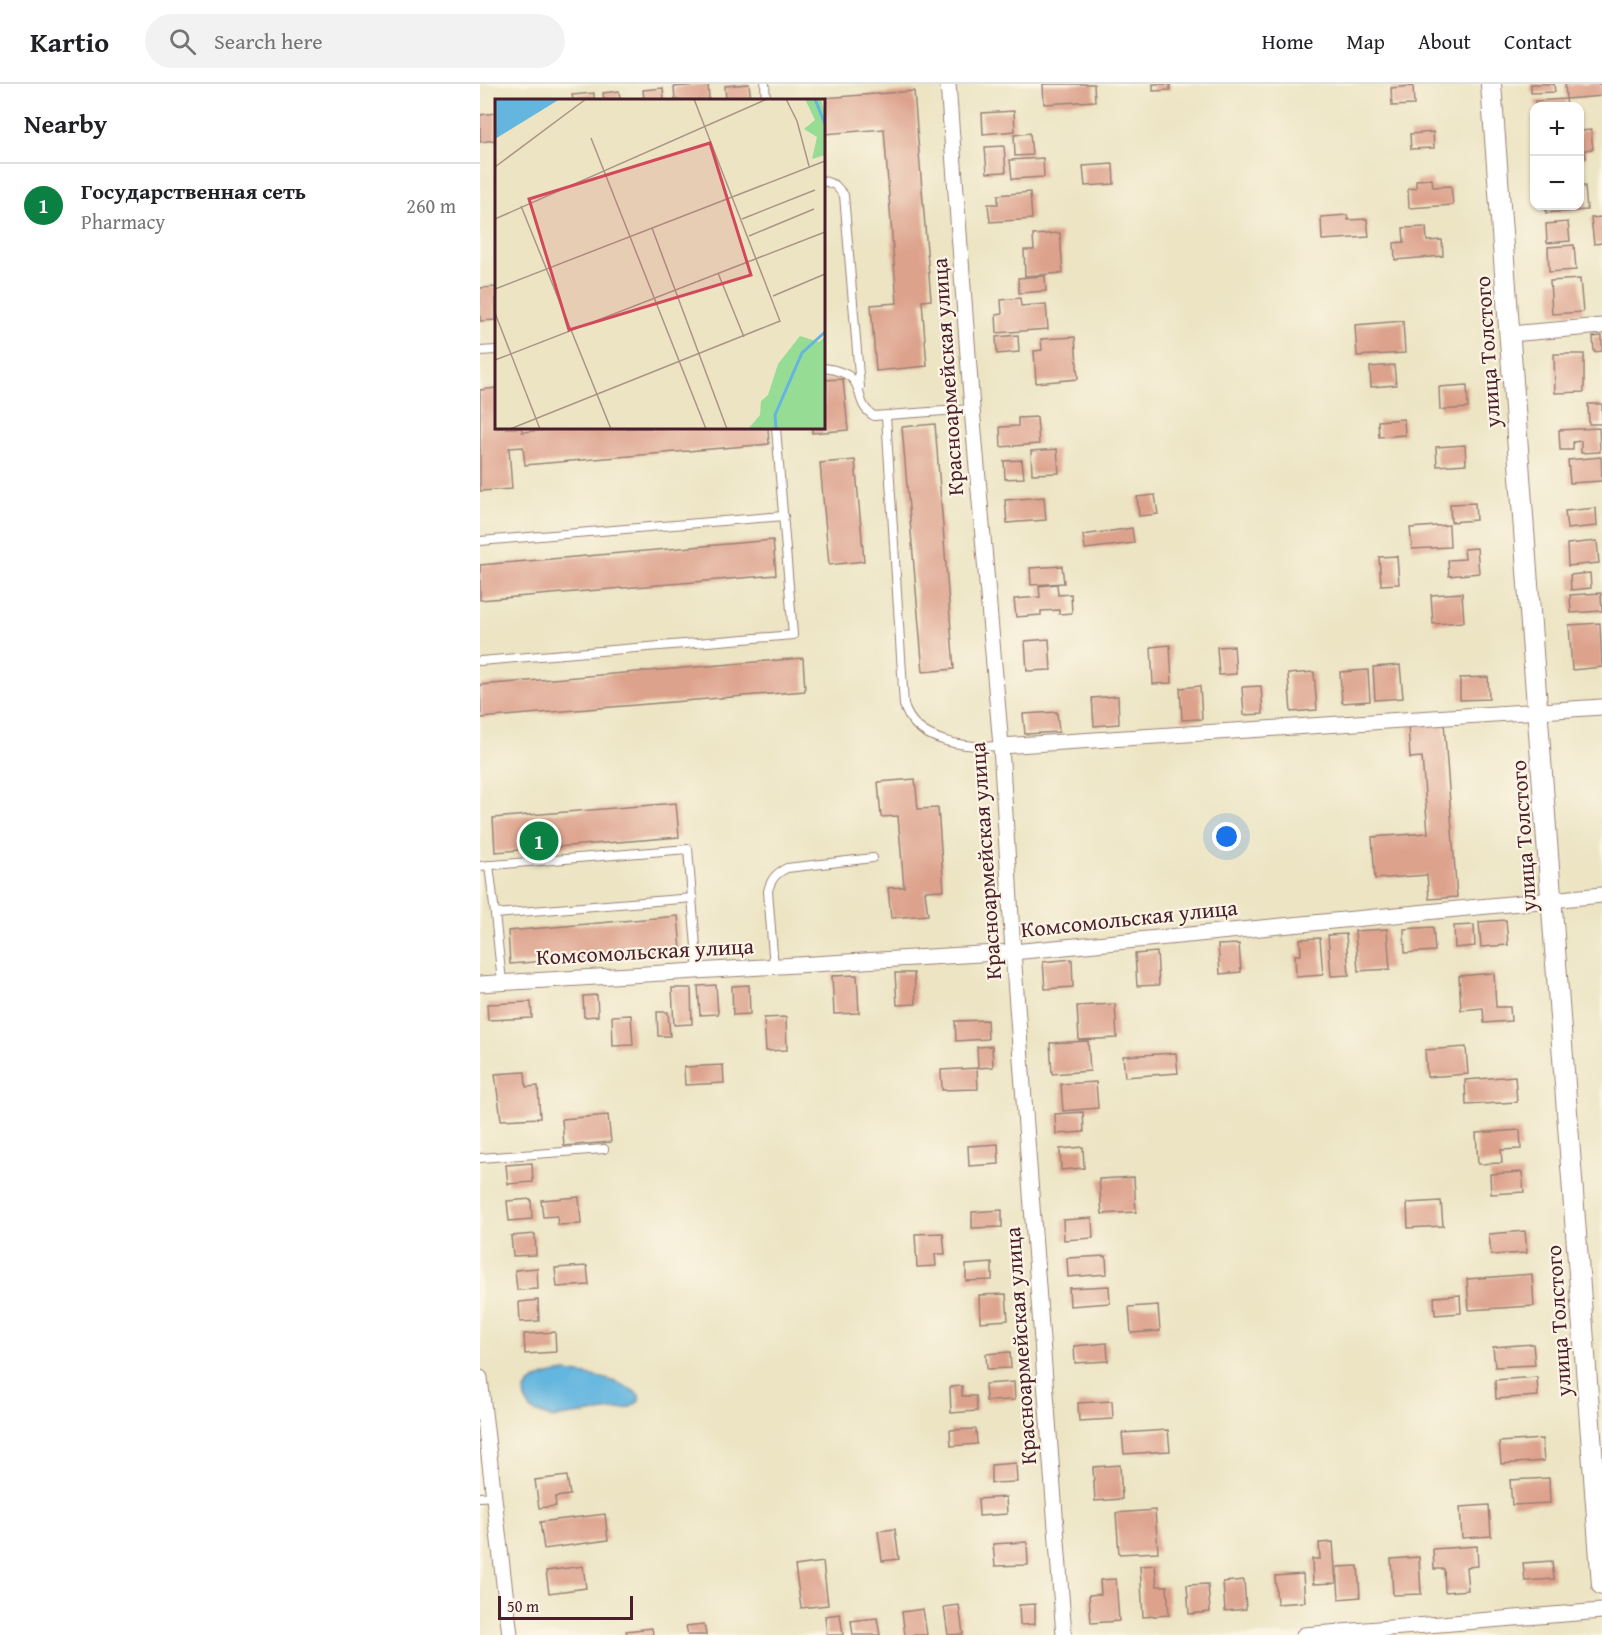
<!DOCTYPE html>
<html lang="en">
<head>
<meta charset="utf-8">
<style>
	:root { --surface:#fff; --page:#f2f2f2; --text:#202124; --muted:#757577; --line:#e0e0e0; --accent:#0b8043 }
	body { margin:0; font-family:"Gentium Book Plus",serif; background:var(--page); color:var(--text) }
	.controls { position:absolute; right:18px; top:18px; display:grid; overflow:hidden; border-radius:12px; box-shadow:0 2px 4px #0004 }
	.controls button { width:54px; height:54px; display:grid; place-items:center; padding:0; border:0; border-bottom:2px solid var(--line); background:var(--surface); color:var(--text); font:30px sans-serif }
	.scale { position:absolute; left:18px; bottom:15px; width:135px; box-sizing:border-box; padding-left:6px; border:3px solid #4a1f2b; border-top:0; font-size:16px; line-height:21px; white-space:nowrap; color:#4a1f2b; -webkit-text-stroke:4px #fcf5e5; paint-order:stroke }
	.you { position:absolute; left:747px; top:753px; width:21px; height:21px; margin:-15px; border:4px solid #fff; border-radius:50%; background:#1a73e8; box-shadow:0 0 0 9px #1a73e833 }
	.badge { display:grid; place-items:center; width:39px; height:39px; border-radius:50%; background:var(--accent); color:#fff; font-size:20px; font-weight:700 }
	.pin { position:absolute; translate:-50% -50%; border:3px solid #fff; box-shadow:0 2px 6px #0006 }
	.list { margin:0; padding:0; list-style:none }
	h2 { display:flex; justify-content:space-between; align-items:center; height:78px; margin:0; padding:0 24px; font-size:26px }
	h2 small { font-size:20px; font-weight:400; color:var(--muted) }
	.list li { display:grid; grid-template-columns:39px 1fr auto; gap:18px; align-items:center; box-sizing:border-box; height:84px; padding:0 24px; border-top:2px solid var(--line) }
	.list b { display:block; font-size:22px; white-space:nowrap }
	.list p { margin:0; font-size:20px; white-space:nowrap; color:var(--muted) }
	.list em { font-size:20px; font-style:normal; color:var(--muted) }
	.icon { flex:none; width:33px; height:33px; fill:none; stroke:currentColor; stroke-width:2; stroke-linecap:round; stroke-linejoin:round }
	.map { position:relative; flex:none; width:1122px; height:1551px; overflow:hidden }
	header { display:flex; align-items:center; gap:36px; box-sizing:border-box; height:84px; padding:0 30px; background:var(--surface); border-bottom:2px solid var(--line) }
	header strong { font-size:28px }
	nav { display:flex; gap:33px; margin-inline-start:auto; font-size:21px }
	.search { width:420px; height:54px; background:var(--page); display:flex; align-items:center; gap:15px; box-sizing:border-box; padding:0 21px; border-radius:33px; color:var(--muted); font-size:22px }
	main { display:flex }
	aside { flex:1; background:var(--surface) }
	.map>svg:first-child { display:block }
	.water { fill:#64b6df; stroke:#576a85; stroke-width:1.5 }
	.building { fill:#dda28c }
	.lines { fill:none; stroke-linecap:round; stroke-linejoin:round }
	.service-casing { stroke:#9b8277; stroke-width:10 }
	.minor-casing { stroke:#9b8277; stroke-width:17 }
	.tertiary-casing { stroke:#9b8277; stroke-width:22 }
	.service { stroke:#fff; stroke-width:8 }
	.minor { stroke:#fff; stroke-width:15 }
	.tertiary { stroke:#fff; stroke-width:20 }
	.labels { text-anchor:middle; stroke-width:4.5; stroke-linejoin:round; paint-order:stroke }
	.street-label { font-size:22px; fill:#4a1f2b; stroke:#fcf5e5 }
	.inset-river { fill:none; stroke:#64b6df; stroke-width:3 }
	.inset-road { fill:none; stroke:#ab9586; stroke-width:1.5 }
	.view { fill:#d1495b; fill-opacity:0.15; stroke:#d1495b; stroke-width:3 }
	.inset-edge { fill:none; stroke:#4a1f2b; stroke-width:3 }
</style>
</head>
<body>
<header>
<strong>Kartio</strong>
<div class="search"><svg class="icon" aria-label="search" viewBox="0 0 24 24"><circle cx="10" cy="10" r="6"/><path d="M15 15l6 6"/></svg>Search here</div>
<nav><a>Home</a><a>Map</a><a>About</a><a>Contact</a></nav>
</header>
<main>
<aside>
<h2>Nearby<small></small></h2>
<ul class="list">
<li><span class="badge">1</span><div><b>Государственная сеть</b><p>Pharmacy</p></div><em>260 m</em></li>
</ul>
</aside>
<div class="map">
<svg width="1122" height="1551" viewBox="0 0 1122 1551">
	<rect width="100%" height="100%" fill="#fcf5e5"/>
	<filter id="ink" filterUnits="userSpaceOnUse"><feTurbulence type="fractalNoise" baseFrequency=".0167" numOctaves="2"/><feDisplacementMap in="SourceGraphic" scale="12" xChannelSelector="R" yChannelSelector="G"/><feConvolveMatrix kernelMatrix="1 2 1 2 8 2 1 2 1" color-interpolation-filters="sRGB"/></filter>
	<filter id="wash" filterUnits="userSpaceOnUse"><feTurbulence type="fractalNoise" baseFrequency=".008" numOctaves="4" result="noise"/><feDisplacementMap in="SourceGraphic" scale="24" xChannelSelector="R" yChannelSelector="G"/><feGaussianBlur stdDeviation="1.35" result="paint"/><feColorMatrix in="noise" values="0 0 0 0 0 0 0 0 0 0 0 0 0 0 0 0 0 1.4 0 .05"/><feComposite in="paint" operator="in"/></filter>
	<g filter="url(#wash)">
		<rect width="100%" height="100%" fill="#ece4c3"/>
		<path class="water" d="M86 1288C112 1292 138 1294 159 1311V1317L149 1324 71 1334 53 1327C27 1300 66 1290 86 1288Z"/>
		<g id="blocks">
			<g class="building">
				<polygon points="228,0 229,16 195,16 194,3"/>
				<polygon points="269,0 271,16 246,16 245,2"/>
				<polygon points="563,0 614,0 615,17 564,20"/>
				<polygon points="673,0 690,0 690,6 673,7"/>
				<polygon points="1051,0 1074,0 1075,8 1051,9"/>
				<polygon points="1085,0 1122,0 1122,12 1086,15 1087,22 1056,22 1055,17 1086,15"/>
				<polygon points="933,2 934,21 912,22 911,4"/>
				<polygon points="183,4 184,16 164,16 163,6"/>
				<polygon points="139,7 140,16 124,16 123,9"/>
				<polygon points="434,7 451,216 442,217 447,282 396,287 391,221 417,219 404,45 344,50 344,14"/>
				<polygon points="114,9 114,16 93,16 92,11"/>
				<polygon points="534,27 535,47 503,50 502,29"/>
				<polygon points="16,29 16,56 0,58 0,31"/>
				<polygon points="1111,46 1113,65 1105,66 1106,74 1100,74 1100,47"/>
				<polygon points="953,48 954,64 931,65 930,50"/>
				<polygon points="550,49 552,71 535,72 534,51"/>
				<polygon points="524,62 526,88 507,89 505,63"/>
				<polygon points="563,74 564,93 532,95 530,76"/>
				<polygon points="633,80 634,100 605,102 603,82"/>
				<polygon points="952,95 953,103 971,102 973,121 929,124 928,105 936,104 936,96"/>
				<polygon points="1100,102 1105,102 1107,126 1066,129 1065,122 1100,122"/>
				<polygon points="550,108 552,135 510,138 508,120 518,120 518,111"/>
				<polygon points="867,131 868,136 887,135 889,153 842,156 841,133"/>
				<polygon points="1122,133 1122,159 1114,160 1111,134"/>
				<polygon points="1088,138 1090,157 1067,159 1066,140"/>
				<polygon points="946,143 947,157 962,156 963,172 915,176 914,159 924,158 923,144"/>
				<polygon points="580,149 583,189 545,192 544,166 554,166 553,151"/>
				<polygon points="1094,161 1096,186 1069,188 1068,163"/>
				<polygon points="565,192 566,207 539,209 538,194"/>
				<polygon points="1100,195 1103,228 1072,230 1070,197"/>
				<polygon points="16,203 16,236 0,237 0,204"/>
				<polygon points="540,214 541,222 566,220 568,245 517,249 516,231 522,230 521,216"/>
				<polygon points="923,237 925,269 877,272 875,241"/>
				<polygon points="538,251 539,268 517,270 516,253"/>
				<polygon points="1122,252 1122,267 1114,268 1113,253"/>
				<polygon points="595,253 598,295 556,299 554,267 562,266 561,255"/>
				<polygon points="1074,270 1104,270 1104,308 1075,309"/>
				<polygon points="914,281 916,301 891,303 890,283"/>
				<polygon points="363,295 368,346 332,349 332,344 344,344 344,296"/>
				<polygon points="987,301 988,324 960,326 959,303"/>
				<polygon points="16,304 16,344 42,344 42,348 90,344 288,344 289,360 45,381 43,363 29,364 32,405 0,407 0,306"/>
				<polygon points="1108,320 1122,320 1122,340 1109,340"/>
				<polygon points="557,333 559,360 521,363 520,343 538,342 538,334"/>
				<polygon points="924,335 925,351 899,353 898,337"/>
				<polygon points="455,340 474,585 443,588 422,343"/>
				<polygon points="1119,344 1120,368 1101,369 1101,357 1093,358 1093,366 1080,366 1079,346"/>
				<polygon points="985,361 986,380 957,382 956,363"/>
				<polygon points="577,365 579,389 552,390 551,367"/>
				<polygon points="1121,373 1122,397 1090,399 1088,376"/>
				<polygon points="375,376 384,477 349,481 340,379"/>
				<polygon points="542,376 544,394 525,395 524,377"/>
				<polygon points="675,411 678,430 659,432 657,413"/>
				<polygon points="564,413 566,436 527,439 525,416"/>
				<polygon points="995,419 996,436 971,438 970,420"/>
				<polygon points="1116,424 1117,442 1087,445 1085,427"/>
				<polygon points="969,441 970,463 932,465 930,444"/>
				<polygon points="652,444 654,459 605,465 603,451"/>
				<polygon points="293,456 296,491 0,516 0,481"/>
				<polygon points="1117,457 1119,479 1088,482 1087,460"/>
				<polygon points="997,464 999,489 969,492 968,476 985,475 984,465"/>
				<polygon points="917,472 919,500 901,501 899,473"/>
				<polygon points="582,482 584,499 551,501 550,484"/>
				<polygon points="1110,489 1111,504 1091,506 1090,491"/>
				<polygon points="577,500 578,511 591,510 592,529 579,530 579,526 561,527 561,531 536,533 534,515 560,513 559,502"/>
				<polygon points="982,509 984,538 953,540 951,511"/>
				<polygon points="1121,509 1122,527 1091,529 1090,511"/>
				<polygon points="1120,539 1122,583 1092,586 1089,541"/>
				<polygon points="569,555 571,586 547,587 545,557"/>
				<polygon points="690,561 692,599 673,600 671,563"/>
				<polygon points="754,562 756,590 739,591 737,563"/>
				<polygon points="323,574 325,607 1,634 0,601"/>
				<polygon points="920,581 923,614 895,616 893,583"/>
				<polygon points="888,586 890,617 862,619 860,588"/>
				<polygon points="834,588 837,626 811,628 808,590"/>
				<polygon points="1008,593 1009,615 980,616 980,594"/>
				<polygon points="720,602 722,635 702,636 700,604"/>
				<polygon points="781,602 783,630 764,631 762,603"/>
				<polygon points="638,612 639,640 614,642 612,614"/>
				<polygon points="577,628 579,648 545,650 543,630"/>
				<polygon points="964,638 977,813 949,815 947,791 895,795 892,753 948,749 942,673 930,674 928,641"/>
				<polygon points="435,695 438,725 458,724 464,806 445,807 448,831 411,834 408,804 424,803 418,732 401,733 398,698"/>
				<polygon points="196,719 199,753 15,768 13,734"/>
				<polygon points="198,832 201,866 30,880 28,847"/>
				<polygon points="1026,836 1028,861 1001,863 999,838"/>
				<polygon points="994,841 995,862 975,864 974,842"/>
				<polygon points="953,843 955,867 925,869 924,845"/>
				<polygon points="907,845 910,885 878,887 875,847"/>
				<polygon points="866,850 869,891 851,892 848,851"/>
				<polygon points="840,854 843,891 816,893 815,871 821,871 820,855"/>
				<polygon points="759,860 761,888 740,890 738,861"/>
				<polygon points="677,868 679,901 657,902 655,870"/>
				<polygon points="592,875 593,903 565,905 563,878"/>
				<polygon points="415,889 434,889 436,920 417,921"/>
				<polygon points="1014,889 1016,923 1030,923 1031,937 1004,939 1003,924 981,926 979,892"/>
				<polygon points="377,891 379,929 354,930 352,892"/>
				<polygon points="236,901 238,930 220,931 218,902"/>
				<polygon points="269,901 270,930 253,931 252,902"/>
				<polygon points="192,904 211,904 212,940 194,941"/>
				<polygon points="117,911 118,932 104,933 103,912"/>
				<polygon points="51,918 52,934 8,936 7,920"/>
				<polygon points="635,920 637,954 599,956 597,922"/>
				<polygon points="177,928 188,928 190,952 178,952"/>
				<polygon points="151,931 153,961 133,962 132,932"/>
				<polygon points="306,933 307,966 286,967 284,934"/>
				<polygon points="507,936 508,955 476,957 475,937"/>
				<polygon points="608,957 610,987 572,990 570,959"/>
				<polygon points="512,962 513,983 498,984 497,963"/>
				<polygon points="986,963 988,990 947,993 945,966"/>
				<polygon points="696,969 698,989 645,993 643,972"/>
				<polygon points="243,981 244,999 205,1001 204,983"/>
				<polygon points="497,984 498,1005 462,1006 461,986"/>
				<polygon points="45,988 46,1003 58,1002 60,1034 21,1036 15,990"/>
				<polygon points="1035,992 1037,1018 986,1021 985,996"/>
				<polygon points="616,998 618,1024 583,1027 581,1000"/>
				<polygon points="603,1028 604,1048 576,1050 575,1030"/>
				<polygon points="128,1031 131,1058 84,1062 82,1035"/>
				<polygon points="1040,1046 1041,1065 1021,1066 1022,1079 998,1080 996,1049"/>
				<polygon points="518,1060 519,1080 489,1082 488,1062"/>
				<polygon points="603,1063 604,1084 581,1086 580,1065"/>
				<polygon points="52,1079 53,1098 28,1100 26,1081"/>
				<polygon points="1042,1088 1044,1108 1011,1110 1010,1090"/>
				<polygon points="654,1093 656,1128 622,1130 619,1095"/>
				<polygon points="99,1113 101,1140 78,1141 77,1132 63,1133 61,1116"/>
				<polygon points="51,1115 52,1135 29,1137 27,1117"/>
				<polygon points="961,1117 963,1142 928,1144 927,1119"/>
				<polygon points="522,1126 522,1143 492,1144 492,1128"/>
				<polygon points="612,1134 613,1154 584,1156 583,1136"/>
				<polygon points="1045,1147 1047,1169 1011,1171 1009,1150"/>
				<polygon points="463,1149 465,1170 455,1170 456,1182 437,1183 435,1150"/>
				<polygon points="55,1150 56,1171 33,1172 31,1152"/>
				<polygon points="626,1172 627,1190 588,1193 587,1174"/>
				<polygon points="512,1179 512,1196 486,1197 486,1181"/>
				<polygon points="107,1182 109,1201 77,1203 75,1184"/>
				<polygon points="57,1184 58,1205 37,1206 35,1186"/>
				<polygon points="1052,1190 1054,1222 989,1226 987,1195"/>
				<polygon points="629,1202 630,1219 590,1222 589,1204"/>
				<polygon points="526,1210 528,1236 500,1238 499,1211"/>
				<polygon points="980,1211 981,1229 955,1231 954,1213"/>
				<polygon points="58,1216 59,1237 40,1238 39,1218"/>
				<polygon points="678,1221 680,1247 651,1249 649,1223"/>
				<polygon points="75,1248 76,1268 45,1270 44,1250"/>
				<polygon points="627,1259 628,1277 595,1279 594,1262"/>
				<polygon points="1053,1260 1055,1281 1015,1283 1013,1263"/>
				<polygon points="530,1268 531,1284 507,1285 506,1270"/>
				<polygon points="1057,1293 1058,1312 1016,1315 1015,1296"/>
				<polygon points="534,1298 535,1316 506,1317 505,1300"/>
				<polygon points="482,1302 482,1312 496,1312 497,1327 471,1329 470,1303"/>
				<polygon points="632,1317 633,1335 599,1337 598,1319"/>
				<polygon points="496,1345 497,1360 471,1362 470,1346"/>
				<polygon points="688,1346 690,1367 644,1370 642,1349"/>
				<polygon points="1062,1355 1064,1377 1021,1380 1019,1358"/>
				<polygon points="536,1379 537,1398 511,1399 511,1381"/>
				<polygon points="640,1381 642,1415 615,1417 613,1383"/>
				<polygon points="87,1392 90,1411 75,1413 76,1422 59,1424 55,1396"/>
				<polygon points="1069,1394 1070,1419 1032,1421 1030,1396"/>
				<polygon points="526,1413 527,1430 499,1432 498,1415"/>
				<polygon points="1009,1421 1011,1452 982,1454 980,1423"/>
				<polygon points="675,1426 678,1468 639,1470 636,1429"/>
				<polygon points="125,1430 128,1456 64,1465 60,1438"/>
				<polygon points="415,1445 419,1475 402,1477 398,1447"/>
				<polygon points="547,1458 548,1481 515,1482 513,1460"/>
				<polygon points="853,1458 856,1499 833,1500 832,1475 840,1475 839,1459"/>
				<polygon points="997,1462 998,1482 986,1483 988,1506 965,1508 964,1485 954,1485 953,1465"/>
				<polygon points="939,1473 941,1510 913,1511 911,1475"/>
				<polygon points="1072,1477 1074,1495 1045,1497 1043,1479"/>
				<polygon points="343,1478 348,1521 321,1524 315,1482"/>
				<polygon points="675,1481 677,1502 687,1502 689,1531 663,1533 660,1482"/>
				<polygon points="103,1482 106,1504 69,1509 66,1487"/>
				<polygon points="878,1482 880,1513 859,1515 857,1483"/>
				<polygon points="823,1490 825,1518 797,1520 795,1492"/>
				<polygon points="636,1495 639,1537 611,1539 609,1511 621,1510 620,1496"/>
				<polygon points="764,1496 766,1525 745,1527 743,1498"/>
				<polygon points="728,1500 730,1528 709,1530 707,1501"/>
				<polygon points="555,1520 555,1540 540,1541 539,1521"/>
				<polygon points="479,1521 483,1550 468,1551 464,1523"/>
				<polygon points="443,1525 447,1551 425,1551 422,1528"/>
				<polygon points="360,1530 363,1551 347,1551 345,1532"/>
				<polygon points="397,1534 400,1551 373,1551 371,1537"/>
				<polygon points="224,1540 226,1551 208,1551 206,1542"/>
				<polygon points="172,1544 173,1551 147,1551 146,1547"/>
			</g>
		</g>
	</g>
	<g filter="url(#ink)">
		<use href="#blocks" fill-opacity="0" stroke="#9b8277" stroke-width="1.5"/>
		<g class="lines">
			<defs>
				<g id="service">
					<polyline points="285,0 286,16"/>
					<polyline points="344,97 355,101 364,111 380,303"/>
					<polyline points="0,267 16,266"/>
					<path d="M344 284C394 291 368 316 394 332L492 325"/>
					<path d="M406 332 424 621C435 659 487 664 521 662"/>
					<polyline points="0,457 304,432"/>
					<polyline points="0,577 313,551 296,344"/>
					<polyline points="9,781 15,830 213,814"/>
					<polyline points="0,782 208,765 218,887"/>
					<polyline points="15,830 22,898"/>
					<path d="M294 883 288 807C291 795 296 789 307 784L393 774"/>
					<polyline points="0,1074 124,1065"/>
					<polyline points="0,1413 14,1412"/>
				</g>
				<g id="minor">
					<polyline points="468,0 492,325 521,662 533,868 584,1551"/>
					<polyline points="1030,250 1122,242"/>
					<polyline points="521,662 1122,623"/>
					<polyline points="0,900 533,868 1122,811"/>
					<polyline points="0,1294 30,1551"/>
					<polyline points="824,1551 1122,1527"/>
				</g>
				<polyline id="tertiary" points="1011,0 1122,1501"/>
			</defs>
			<use href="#service" class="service-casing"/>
			<use href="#minor" class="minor-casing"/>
			<use href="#tertiary" class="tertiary-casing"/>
			<use href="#service" class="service"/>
			<use href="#minor" class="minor"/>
			<use href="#tertiary" class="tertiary"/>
		</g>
	</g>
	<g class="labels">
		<g class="street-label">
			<text transform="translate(1007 268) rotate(-94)" y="8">улица Толстого</text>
			<text transform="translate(467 293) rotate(-94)" y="8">Красноармейская улица</text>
			<text transform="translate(1043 752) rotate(-94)" y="8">улица Толстого</text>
			<text transform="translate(505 777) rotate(-94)" y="8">Красноармейская улица</text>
			<text transform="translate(649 834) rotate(-6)" y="8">Комсомольская улица</text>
			<text transform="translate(165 867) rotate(-3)" y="8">Комсомольская улица</text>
			<text transform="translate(1078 1237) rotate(-94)" y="8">улица Толстого</text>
			<text transform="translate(540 1262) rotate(-94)" y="8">Красноармейская улица</text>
		</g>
	</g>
	<g transform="translate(15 15)">
		<rect width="330" height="330" fill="#ece4c3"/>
		<path d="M310 0H326L330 15V56L317 60 322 38 309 30 320 21ZM305 237 324 243 330 238V330H253L265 316 266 302 273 296 283 265Z" fill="#97dc95"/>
		<path d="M0 0H65L0 40Z" fill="#64b6df"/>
		<path class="inset-river" d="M320 0 330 25M281 330 280 316 307 254 330 233"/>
		<path class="inset-road" d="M291 0 302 22 314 67M96 39 211 330M0 68 91 0M26 107 116 330M0 120 272 0M247 120 320 91M157 129 232 330M254 137 319 110M223 174 249 238M0 190 330 62M278 197 330 175M0 214 45 330M0 261 330 133M15 330 285 222 199 0"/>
		<path class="view" d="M215 44 256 176 74 231 34 100Z"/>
		<rect width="330" height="330" class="inset-edge"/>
	</g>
</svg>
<div class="controls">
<button>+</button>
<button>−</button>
</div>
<div class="scale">50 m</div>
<div class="you"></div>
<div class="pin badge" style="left:59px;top:757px">1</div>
</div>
</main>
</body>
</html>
